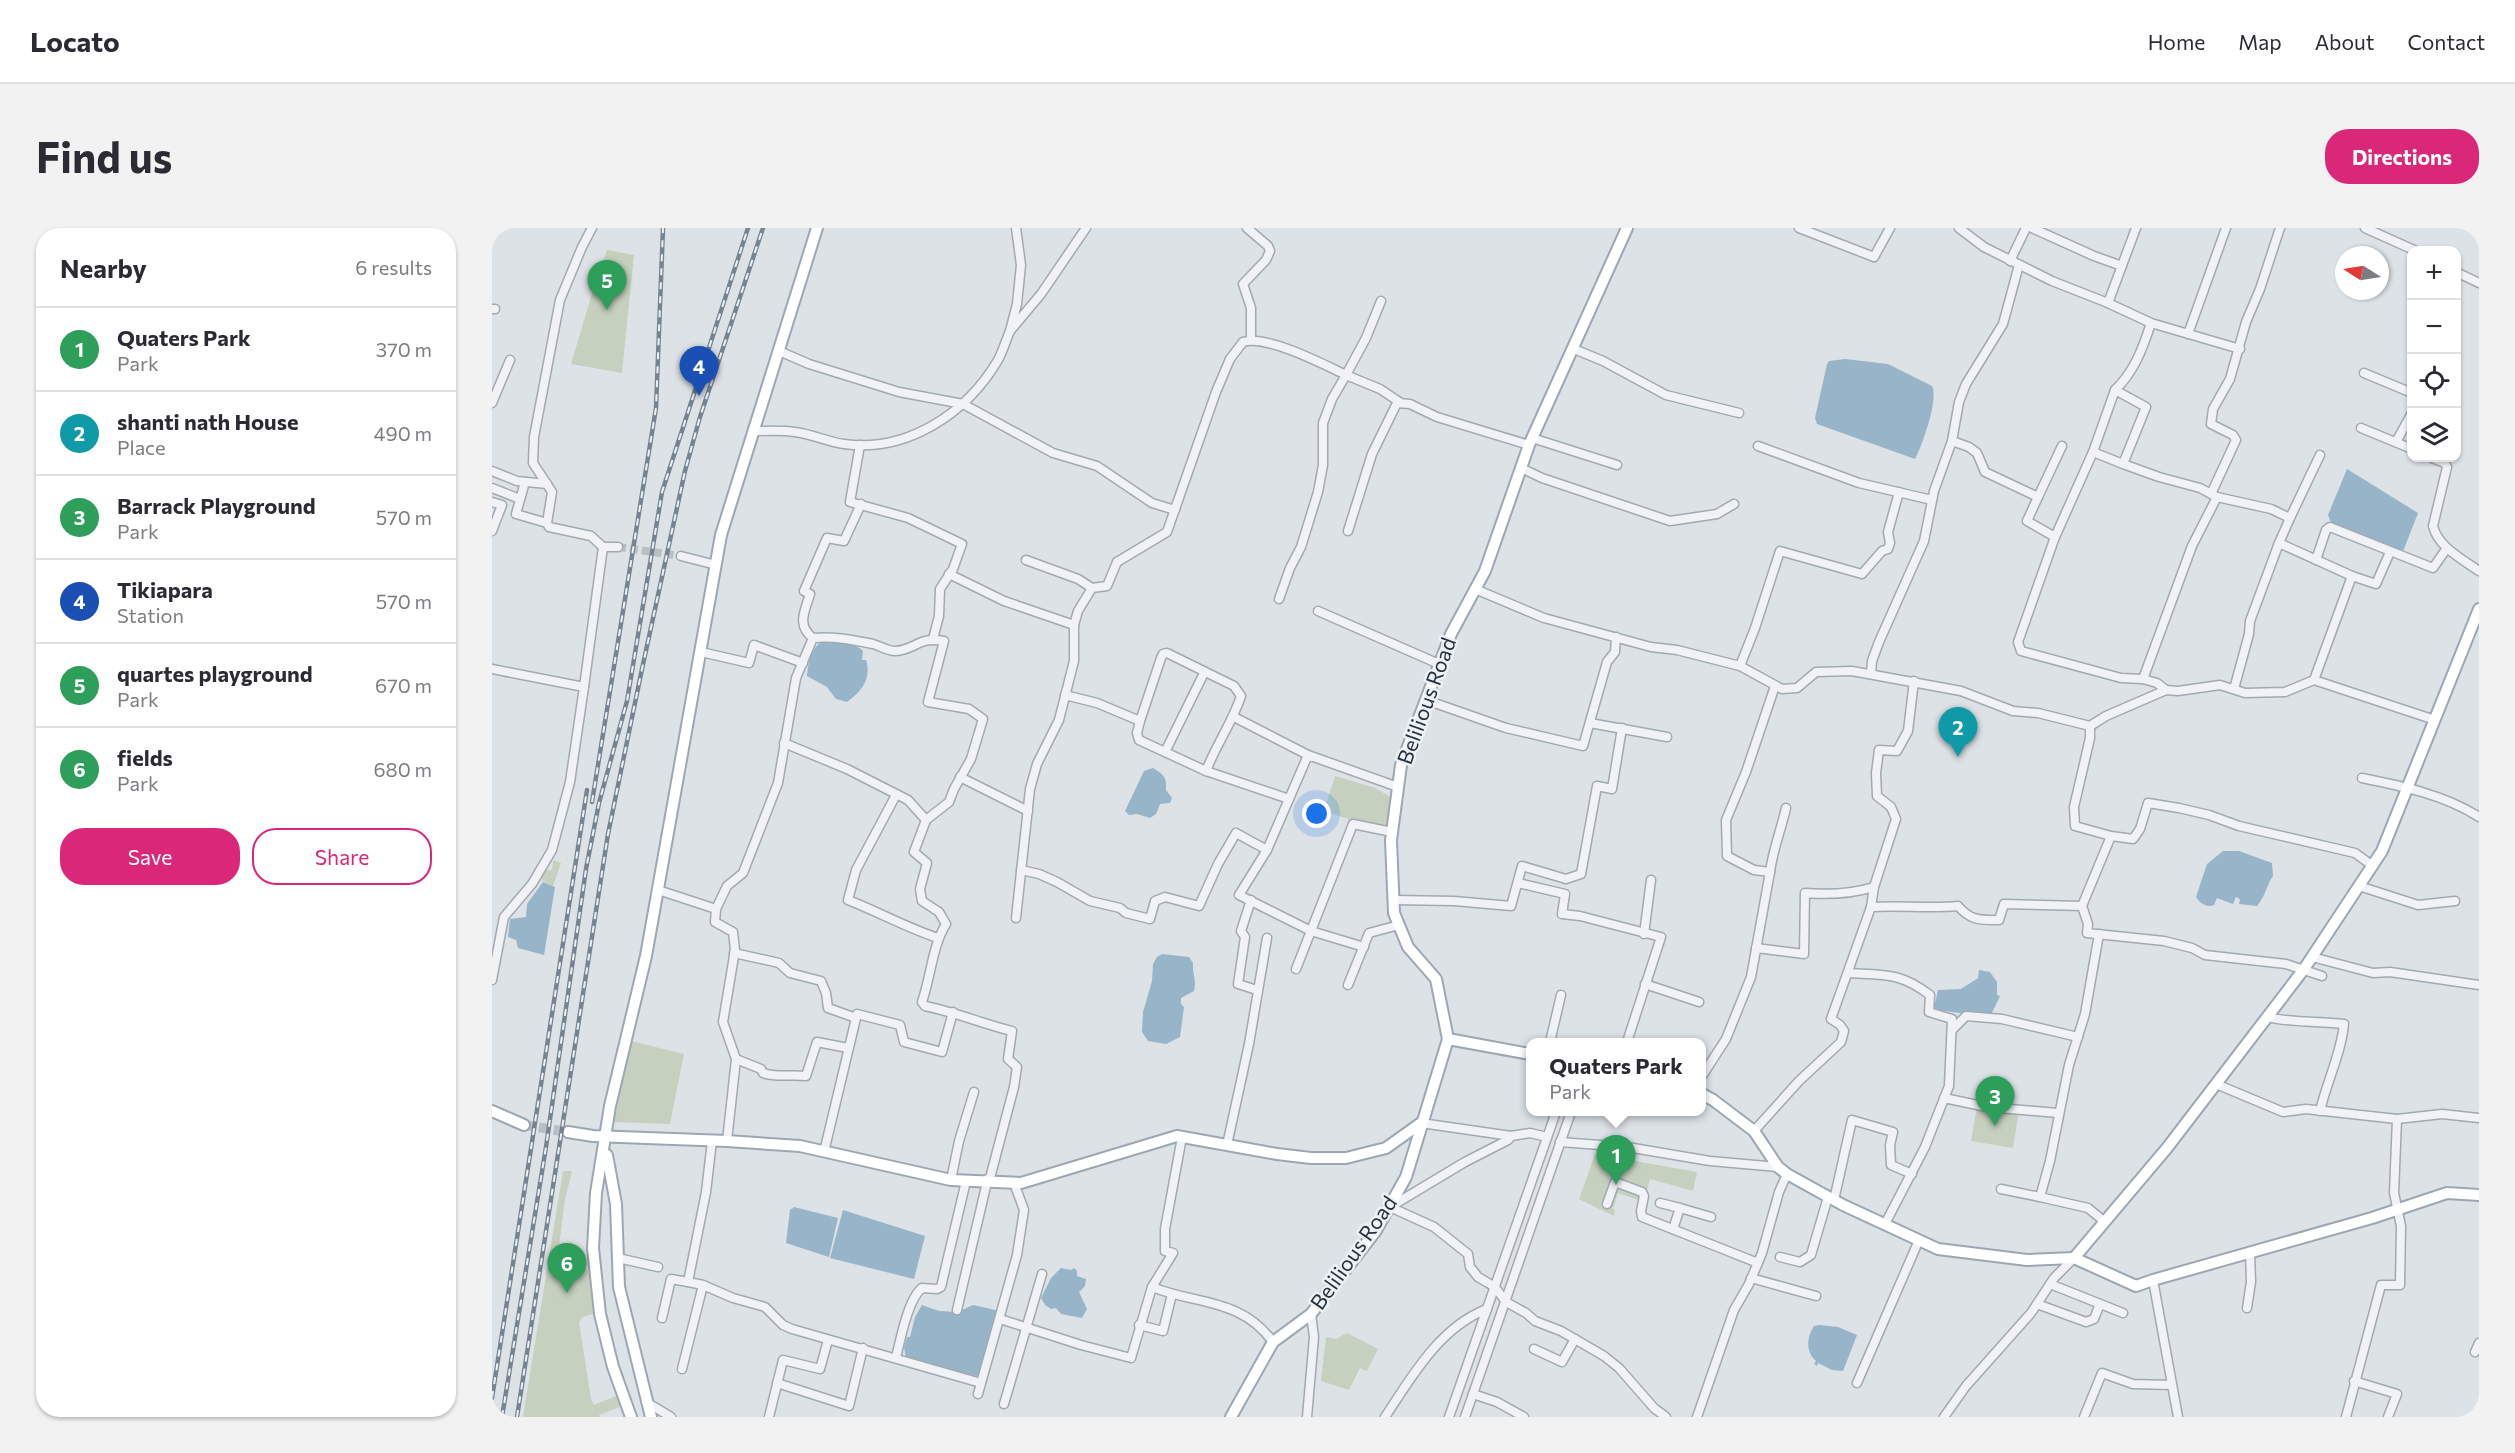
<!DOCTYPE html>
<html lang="en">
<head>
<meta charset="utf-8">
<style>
	:root { --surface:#fff; --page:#f2f2f3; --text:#2b2b33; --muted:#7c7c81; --line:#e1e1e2; --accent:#db2777 }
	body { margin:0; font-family:Commissioner,sans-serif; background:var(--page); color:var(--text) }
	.controls { position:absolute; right:18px; top:18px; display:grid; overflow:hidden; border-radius:12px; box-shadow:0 2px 4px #0004 }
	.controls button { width:54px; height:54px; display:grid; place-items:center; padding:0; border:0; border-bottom:2px solid var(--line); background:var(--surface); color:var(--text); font:30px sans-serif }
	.compass { position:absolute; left:1843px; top:18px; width:54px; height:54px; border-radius:50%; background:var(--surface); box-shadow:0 2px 4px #0004; rotate:282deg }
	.you { position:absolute; left:825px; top:586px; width:21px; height:21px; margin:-15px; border:4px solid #fff; border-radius:50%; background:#1a73e8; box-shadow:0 0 0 9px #1a73e833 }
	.badge { display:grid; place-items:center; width:39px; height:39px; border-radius:50%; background:var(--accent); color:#fff; font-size:20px; font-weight:700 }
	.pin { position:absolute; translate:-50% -50px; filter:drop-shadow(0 2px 3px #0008) }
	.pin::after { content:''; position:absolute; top:32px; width:21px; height:18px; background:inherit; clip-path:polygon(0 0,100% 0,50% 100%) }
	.popup { position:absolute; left:1034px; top:810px; width:180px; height:78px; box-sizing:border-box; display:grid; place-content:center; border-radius:12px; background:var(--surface); filter:drop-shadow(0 2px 4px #0005); font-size:20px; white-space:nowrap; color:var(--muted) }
	.popup b { font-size:22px; color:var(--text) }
	.popup::after { content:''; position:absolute; left:50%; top:100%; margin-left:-12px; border:12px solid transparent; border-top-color:var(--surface) }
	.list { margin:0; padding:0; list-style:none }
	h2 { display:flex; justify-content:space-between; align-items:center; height:78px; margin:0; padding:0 24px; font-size:26px }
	h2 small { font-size:20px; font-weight:400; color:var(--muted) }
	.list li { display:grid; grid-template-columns:39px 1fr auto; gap:18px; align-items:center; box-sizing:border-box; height:84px; padding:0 24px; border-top:2px solid var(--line) }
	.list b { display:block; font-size:22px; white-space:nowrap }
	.list p { margin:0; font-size:20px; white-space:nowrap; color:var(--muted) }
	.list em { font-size:20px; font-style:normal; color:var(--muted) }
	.actions { display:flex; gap:12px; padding:18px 24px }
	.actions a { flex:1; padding:14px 0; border:2px solid var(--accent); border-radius:24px; text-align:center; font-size:21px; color:var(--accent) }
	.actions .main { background:var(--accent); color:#fff }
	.icon { flex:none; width:33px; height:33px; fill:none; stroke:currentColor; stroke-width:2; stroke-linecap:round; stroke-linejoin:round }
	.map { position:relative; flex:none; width:1987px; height:1189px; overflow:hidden; border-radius:24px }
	header { display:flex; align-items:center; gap:36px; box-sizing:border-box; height:84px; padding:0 30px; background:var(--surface); border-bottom:2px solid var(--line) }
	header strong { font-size:28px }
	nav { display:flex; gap:33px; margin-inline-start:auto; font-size:21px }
	.intro { display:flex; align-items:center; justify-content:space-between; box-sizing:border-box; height:144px; padding:0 36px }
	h1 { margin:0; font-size:42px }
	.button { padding:15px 27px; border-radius:24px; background:var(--accent); color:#fff; font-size:21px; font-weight:700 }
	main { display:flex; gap:36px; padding:0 36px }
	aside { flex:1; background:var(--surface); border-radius:24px; box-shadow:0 2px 4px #0004 }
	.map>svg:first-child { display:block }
	.green { fill:#c5d1be }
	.water { fill:#97b4c9 }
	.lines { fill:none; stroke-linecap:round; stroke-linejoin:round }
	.minor-tunnel { stroke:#b8bfc5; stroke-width:8; stroke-dasharray:8 4; stroke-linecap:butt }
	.major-tunnel { stroke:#b8bfc5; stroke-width:10; stroke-dasharray:10 5; stroke-linecap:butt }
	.minor-casing { stroke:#a2a9b1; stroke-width:11 }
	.major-casing { stroke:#9ca7b3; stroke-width:14 }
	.minor { stroke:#f0f2f6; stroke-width:8 }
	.major { stroke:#fff; stroke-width:10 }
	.rail-casing { stroke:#768391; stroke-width:4.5 }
	.rail { stroke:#ecf1f5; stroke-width:2; stroke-dasharray:7; stroke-linecap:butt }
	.labels { text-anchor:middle; stroke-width:5; stroke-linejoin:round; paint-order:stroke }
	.street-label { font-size:21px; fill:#26313e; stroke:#ecf1f5 }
</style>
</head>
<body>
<header>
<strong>Locato</strong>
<nav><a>Home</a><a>Map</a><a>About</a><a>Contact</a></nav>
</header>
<div class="intro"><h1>Find us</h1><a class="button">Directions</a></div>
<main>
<aside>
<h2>Nearby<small>6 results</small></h2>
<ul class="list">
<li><span class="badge" style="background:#2e9e5b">1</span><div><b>Quaters Park</b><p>Park</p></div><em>370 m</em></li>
<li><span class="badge" style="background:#0f9aa8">2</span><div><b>shanti nath House</b><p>Place</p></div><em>490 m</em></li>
<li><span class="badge" style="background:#2e9e5b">3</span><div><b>Barrack Playground</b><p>Park</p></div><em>570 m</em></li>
<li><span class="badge" style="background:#1a4fb4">4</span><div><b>Tikiapara</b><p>Station</p></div><em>570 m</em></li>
<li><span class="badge" style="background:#2e9e5b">5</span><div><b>quartes playground</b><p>Park</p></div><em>670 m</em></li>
<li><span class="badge" style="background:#2e9e5b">6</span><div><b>fields</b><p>Park</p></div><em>680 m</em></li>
</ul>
<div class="actions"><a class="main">Save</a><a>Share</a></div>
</aside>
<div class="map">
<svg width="1987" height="1189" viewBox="0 0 1987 1189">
	<rect width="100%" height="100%" fill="#dde2e7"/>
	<g class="green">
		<path d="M115 22 142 27 130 145 79 136C91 97 101 59 115 22Z"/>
		<polygon points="843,548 883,560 902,571 895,604 832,583"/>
		<polygon points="62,632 69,635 61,658 51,653 47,648 51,640 59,643"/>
		<polygon points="139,813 192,826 178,896 122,894"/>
		<polygon points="1485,878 1527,883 1521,920 1479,913"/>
		<polygon points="1103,926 1205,944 1201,963 1158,951 1152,974 1126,965 1121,981 1123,982 1122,988 1087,971"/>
		<polygon points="71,943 80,943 73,971 65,1034 76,1033 78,1040 94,1040 97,1045 101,1086 91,1089 87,1094 99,1171 102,1177 124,1168 130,1178 107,1187 108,1189 31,1189"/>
		<polygon points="855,1105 886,1121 875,1143 868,1140 857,1162 829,1153 834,1109 844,1111"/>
	</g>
	<g class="water">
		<path d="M1353 131 1396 136 1440 158C1447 170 1430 218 1423 231L1325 196 1323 190 1335 136 1337 133Z"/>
		<polygon points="1855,241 1926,285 1910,326 1840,297 1836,287"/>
		<path d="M329 414C341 413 363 414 371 423L370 432H374C380 451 369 464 355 474L344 471 335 459 315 448C316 436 318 422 329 414Z"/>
		<path d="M661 540C672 547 675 549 674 562L680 570 678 575 668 576 664 586 658 590 645 586 637 587 633 583 652 543Z"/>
		<path d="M1731 623H1747L1780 635 1781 648C1775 656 1773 669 1765 678L1747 676 1748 671 1744 669 1741 676 1725 670 1722 677C1714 680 1708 675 1704 669L1715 636Z"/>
		<polygon points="51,654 63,659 52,727 26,720 24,712 16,709 18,691 34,689 35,676"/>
		<path d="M670 726 697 729 701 735C700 745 705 753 702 763L689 770V776L692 779 688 809 674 816 656 813 650 804 651 784 660 753 661 736 665 729Z"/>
		<polygon points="1487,742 1498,744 1505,754 1505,767 1508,768 1498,789 1445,782 1442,780 1446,762 1469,761 1486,750"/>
		<polygon points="302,979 346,990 337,1029 294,1015 298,982"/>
		<polygon points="351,982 433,1008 422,1051 338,1030"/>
		<polygon points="569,1040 579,1042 582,1040 585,1043 585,1048 594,1051 593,1058 587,1064 595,1081 590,1090 569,1086 564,1080 559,1081 553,1077 549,1070 559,1050"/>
		<polygon points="430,1077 447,1083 466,1084 481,1077 508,1083 489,1149 414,1131 412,1119 415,1109 418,1109 423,1089"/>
		<path d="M1328 1097 1346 1099 1365 1107 1351 1143 1340 1142 1326 1135 1325 1138 1322 1136 1324 1133C1314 1124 1314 1110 1322 1098Z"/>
	</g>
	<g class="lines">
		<polyline class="minor-tunnel" points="126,319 189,328"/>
		<polyline class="major-tunnel" points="32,897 76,904"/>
		<defs>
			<g id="minor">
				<polyline points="100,0 90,19 68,72 42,209 41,235 60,264 55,295 57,299 99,308 111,319"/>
				<polyline points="524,0 529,37 525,76 518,103 549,66 594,0"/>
				<polyline points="755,0 776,18 778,23 774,32 751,56 759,80 759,112"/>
				<polyline points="1307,0 1382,29 1398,0"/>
				<polyline points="1467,0 1492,19 1560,53 1616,75 1659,95 1748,121"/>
				<polyline points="1540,0 1602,28 1630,38"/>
				<polyline points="1873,0 1922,22"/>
				<polyline points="1518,33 1534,0"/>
				<polyline points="1964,44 1987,55"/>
				<polyline points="1616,75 1644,0"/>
				<polyline points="0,81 3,81"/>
				<polyline points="1696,106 1734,0"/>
				<polyline points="1082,121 1111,133 1174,167 1247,185"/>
				<polyline points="287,123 317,136 407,164 471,176 561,225 605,238 660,275 683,282"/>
				<polyline points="1872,145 1920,165"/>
				<polyline points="0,175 18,132"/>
				<polyline points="1869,200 1920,221"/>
				<path d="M261 203C275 203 290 202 303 204 320 206 336 214 352 216 415 225 475 185 506 132 511 123 514 112 518 103"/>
				<polyline points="1040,210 1125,237"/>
				<polyline points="1460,213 1477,219 1485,225 1493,244 1546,269 1535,293 1563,309 1526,414 1529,423 1629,450 1651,451 1665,455 1674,462"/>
				<polyline points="1904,214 1920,185"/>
				<polyline points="368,217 358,274 416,290 470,316 461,341 448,361 447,388 441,411"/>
				<polyline points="1266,218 1367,255 1440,272"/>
				<polyline points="1601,224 1623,162"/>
				<path d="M1940 230 1953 235 1955 239 1941 298C1946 319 1970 331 1987 343"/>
				<polyline points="1631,236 1667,249 1708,260 1725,269 1700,318 1651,451"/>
				<polyline points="1029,240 1050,250 1178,293 1225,286 1242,276"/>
				<polyline points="0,243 25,253 55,256"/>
				<polyline points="33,254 24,286 55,295"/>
				<polyline points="0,260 28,271"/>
				<polyline points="1719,266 1744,212 1741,207 1719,196 1721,181 1738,151 1754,94 1768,61 1788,0"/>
				<polyline points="1546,269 1570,218"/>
				<polyline points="0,274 10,277 0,303"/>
				<polyline points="1798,290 1828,227"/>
				<polyline points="856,303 880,226 905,175 918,176 945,189 1037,217"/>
				<path d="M1563 309 1601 224 1631 236 1654 179 1623 162C1642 144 1651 120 1659 95"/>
				<polyline points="189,328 224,337"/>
				<polyline points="534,332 586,351 600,360"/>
				<polyline points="1824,332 1834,302 1838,299 1941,340 1955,320"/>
				<polyline points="457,346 512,373 582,397"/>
				<polyline points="1860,348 1884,356 1898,324"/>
				<polyline points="983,361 1052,390 1159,419 1185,422 1248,438 1290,461 1305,460 1324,444 1360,443 1469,463 1521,483 1546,485 1598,498 1614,488 1674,462 1686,463 1728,457 1753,465 1793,464 1822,452 1860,348 1787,315 1798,290 1779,281 1725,269"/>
				<polyline points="787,371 798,340 809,319 826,264 831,237 831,195 840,171 854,147 888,161 909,175"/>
				<polyline points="826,383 947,436"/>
				<path d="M321 410C304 397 313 383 318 366L312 363 335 310 352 313 369 276"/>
				<polyline points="209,424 257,435 262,417 311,435"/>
				<polyline points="1248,438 1263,400 1288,323 1370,346 1390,323 1396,321 1398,315 1396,304 1407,264"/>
				<polyline points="0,441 92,459 111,319 126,319"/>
				<polyline points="1379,446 1380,433 1387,414 1432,313 1442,263 1460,213 1467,174 1474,156 1511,96 1527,37"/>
				<polyline points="1822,452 1943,492"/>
				<polyline points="1742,461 1757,406 1758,393 1787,315"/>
				<path d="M573 467 605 475 648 493 669 430 671 426 675 425 742 458 749 468C740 495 724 517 714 543L797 571"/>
				<polyline points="934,472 1014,500 1091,518 1115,434 1123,424 1124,409"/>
				<polyline points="742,489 816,527"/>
				<polyline points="648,493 645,505 647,512 714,543"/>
				<polyline points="1098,495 1175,509"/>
				<polyline points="1598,498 1598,510 1582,579 1583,598 1619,608 1641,611 1648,601 1656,575 1687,580 1717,587 1747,598 1863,625 1881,638"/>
				<polyline points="292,515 355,541 416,572 434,592"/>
				<polyline points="673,524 712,445"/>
				<polyline points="468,549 536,583"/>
				<path d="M1870 550C1910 558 1953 567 1987 589"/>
				<path d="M404 567 364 642 356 672C387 684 415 700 446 710"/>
				<polyline points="775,622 747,667 819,703 872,719"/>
				<polyline points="529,642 547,646 565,654 598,673 628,680 634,685 658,691 663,673 673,669 707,678 726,636 744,605 775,622 816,527 906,559"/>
				<path d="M1278 644C1281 621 1289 602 1294 580"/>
				<polyline points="1026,655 1073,666 1070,686 1088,688 1169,709 1135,814"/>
				<polyline points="1867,658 1926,677 1963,673"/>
				<polyline points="1382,659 1404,591 1399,579 1385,568 1384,545 1387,522 1405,523 1416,503 1422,453"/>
				<polyline points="166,662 224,681"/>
				<polyline points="759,672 749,703 753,709 746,756 765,762"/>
				<polyline points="902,672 962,673 1019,678 1030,638 1074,651 1089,646 1105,558 1120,561 1130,500"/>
				<polyline points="1590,678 1619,608"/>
				<path d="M524 690 538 561 545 536 567 492 582 433V397L586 383 600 360 615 358 625 334 675 304 724 164 738 131 751 114C773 106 833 137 854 147L874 110 889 73"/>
				<polyline points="1152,706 1159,652"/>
				<polyline points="1607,706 1593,786 1577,837 1558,933 1548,969 1596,980 1613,994"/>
				<path d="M1264 720 1312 726 1313 665C1337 667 1359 666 1382 659L1379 679C1408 677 1437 681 1466 678 1479 693 1488 692 1507 692L1512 676 1590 678 1596 696 1595 705 1672 713 1700 720 1713 727 1794 736 1830 748"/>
				<polyline points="242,725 287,735 298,745 329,753 334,765 336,780 364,790"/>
				<polyline points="1820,729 1881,745 1898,744 1987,757"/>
				<polyline points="804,741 861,596 900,604"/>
				<path d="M1356 745C1392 747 1408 744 1438 767L1437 784 1460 791 1457 858 1433 919 1393 996"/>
				<polyline points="0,752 12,689 40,656 60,622 78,554 92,459"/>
				<polyline points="1153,756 1207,774"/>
				<polyline points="856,757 877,705 907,697"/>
				<path d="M1775 789C1800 795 1827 793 1852 796 1849 826 1835 853 1828 883"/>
				<polyline points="1461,801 1474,788 1510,791 1586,809"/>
				<polyline points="1058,814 1069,767"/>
				<path d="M244 831 269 841 271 845C286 850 299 846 314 848L325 814 356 820"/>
				<polyline points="1210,848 1234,811 1259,749 1278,644 1262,642 1235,628 1234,592 1254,544 1283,458"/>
				<polyline points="1724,856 1791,884 1814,881 1905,891 1950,886 1987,890"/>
				<polyline points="1452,870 1495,879 1566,885"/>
				<polyline points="929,895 1019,908 1038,905 1055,909"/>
				<polyline points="1262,903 1307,853 1349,814 1352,803 1348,797 1339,791 1340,788 1379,679"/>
				<path d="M690 909 673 1001V1023L681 1025 660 1059C705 1077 749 1070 781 1114"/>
				<path d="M235 913 244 831 231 794 243 722 241 704 223 694 224 681 235 658 251 645 286 555 304 450 321 410C341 408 361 412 381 416 388 418 396 423 403 423 424 422 426 408 452 413L436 474 477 481 491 491 479 531 462 561 457 574 434 592 422 624 435 635 428 661 430 673 447 684 454 696C440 719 439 748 430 774L433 778C463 784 491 796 520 803L516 831 525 839 522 859 498 950 491 953"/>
				<polyline points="1068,914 1135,919 1218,933 1286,939"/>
				<polyline points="735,917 757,816 775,710"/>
				<polyline points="332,924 365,786 408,797 412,814 450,824 461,784"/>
				<polyline points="459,952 467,913 482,864"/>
				<polyline points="1509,961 1548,969"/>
				<polyline points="1342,972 1360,892 1401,904 1398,917 1399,937 1420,946"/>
				<polyline points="1168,975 1188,980 1181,1001"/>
				<polyline points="1115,976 1123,954 1150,964 1152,968 1149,983 1150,989 1266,1035"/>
				<polyline points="898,979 942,999 976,1026 978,1039 986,1049 1003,1059 1014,1074 1034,1085 1043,1093 1069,1103 1112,1128 1127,1140 1162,1180 1174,1189"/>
				<polyline points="898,979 973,934 1016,912 1019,908"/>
				<polyline points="1188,980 1219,989"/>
				<polyline points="1288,1029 1308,1034 1319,1027 1336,969"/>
				<polyline points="126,1030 166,1039"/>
				<polyline points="1259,1050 1324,1068"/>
				<polyline points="1661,1052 1686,1189"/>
				<polyline points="1558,1056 1631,1085"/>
				<polyline points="211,1057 241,1070 273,1079 291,1097 300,1101 489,1155"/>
				<polyline points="1545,1076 1594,1094 1602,1091 1608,1076"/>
				<polyline points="1755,1080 1759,1054 1758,1025"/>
				<polyline points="465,1082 495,954"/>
				<polyline points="170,1090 179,1051 196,1054 214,964 220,913"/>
				<polyline points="508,1091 589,1117 639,1130 660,1059"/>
				<polyline points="647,1097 671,1103 680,1066"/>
				<polyline points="1042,1121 1070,1134 1083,1111"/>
				<polyline points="1983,1124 1987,1115"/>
				<path d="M404 1130C408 1113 416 1071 430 1060L445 1061 449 1059 474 953"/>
				<polyline points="190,1141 211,1057 196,1054"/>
				<polyline points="1862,1153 1905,1166 1896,1189"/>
				<polyline points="285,1155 357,1178 371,1120"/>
				<polyline points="1365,1155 1427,1012"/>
				<polyline points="486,1166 525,1027 532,982 522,955"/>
				<polyline points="981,1166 1005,1174 1032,1189"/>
				<polyline points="154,1174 179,1189"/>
				<polyline points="512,1176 550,1046"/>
				<polyline points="277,1189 291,1132 328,1141 336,1112"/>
				<polyline points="815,1189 822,1109 819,1086"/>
				<path d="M893 1189C920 1148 948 1099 995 1081"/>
				<polyline points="957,1189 1064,884"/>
				<polyline points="973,1189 1079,884"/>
				<polyline points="1205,1189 1242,1082 1257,1056 1270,1025 1287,964 1295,946"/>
				<polyline points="1452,1189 1474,1158 1539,1085 1562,1050 1582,1030"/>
				<polyline points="1592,1189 1610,1145 1641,1156 1680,1157"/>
				<polyline points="1854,1189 1889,1057 1908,1057 1909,998 1902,965 1905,891"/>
			</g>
			<g id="major">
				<polyline points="956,811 1038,826"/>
				<polyline points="1210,866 1221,872 1262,903 1286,939 1295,946 1351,977 1446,1021 1535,1032 1582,1030 1644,1058 1661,1052 1880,990 1955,965 1987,967"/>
				<polyline points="0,883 32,897"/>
				<polyline points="76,904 101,908 235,913 308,918 459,952 529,955 685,908 785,926 819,930 854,930 894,920 929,895"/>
				<polyline points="115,927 124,976 127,1059 159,1189"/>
				<polyline points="1582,1030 1675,920 1812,741 1890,623 1987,381"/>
				<polyline points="139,1189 121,1139 108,1086 101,1020 104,965 118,878 154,728 229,307 325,0"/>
				<polyline points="739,1189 781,1114 819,1086 883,1004 914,949 956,811 944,751 916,719 902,685 899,612 909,537 959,406 993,343 1037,217 1135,0"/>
			</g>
		</defs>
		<use href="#minor" class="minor-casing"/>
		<use href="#major" class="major-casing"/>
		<use href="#minor" class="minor"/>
		<use href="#major" class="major"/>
		<defs>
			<g id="rail">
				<polyline points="100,574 164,180 171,0"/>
				<polyline points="0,1170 95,562"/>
				<polyline points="10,1189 54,919 94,641 107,575 135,473 170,264 256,0"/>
				<polyline points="25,1189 116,606 150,441 193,243 208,189 271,0"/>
			</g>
		</defs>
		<use href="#rail" class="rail-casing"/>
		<use href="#rail" class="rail"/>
	</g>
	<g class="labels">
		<g class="street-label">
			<text transform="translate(935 473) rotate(-70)" y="7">Belilious Road</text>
			<text transform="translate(862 1025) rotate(-55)" y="7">Belilious Road</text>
		</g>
	</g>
</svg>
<div class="controls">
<button>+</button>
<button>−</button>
<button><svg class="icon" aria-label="locate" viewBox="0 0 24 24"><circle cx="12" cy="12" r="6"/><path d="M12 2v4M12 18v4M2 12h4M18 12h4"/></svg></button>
<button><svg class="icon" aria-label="layers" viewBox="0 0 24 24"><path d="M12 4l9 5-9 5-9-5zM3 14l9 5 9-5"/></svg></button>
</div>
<svg class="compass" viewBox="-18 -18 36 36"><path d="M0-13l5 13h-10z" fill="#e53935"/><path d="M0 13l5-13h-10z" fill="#7c7c81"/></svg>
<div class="you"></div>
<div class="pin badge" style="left:1124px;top:957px;background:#2e9e5b">1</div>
<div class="popup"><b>Quaters Park</b>Park</div>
<div class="pin badge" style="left:1466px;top:529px;background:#0f9aa8">2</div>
<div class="pin badge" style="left:1503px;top:898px;background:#2e9e5b">3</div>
<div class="pin badge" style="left:207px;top:168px;background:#1a4fb4">4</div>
<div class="pin badge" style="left:115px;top:82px;background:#2e9e5b">5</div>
<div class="pin badge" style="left:75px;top:1065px;background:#2e9e5b">6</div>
</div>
</main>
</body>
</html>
